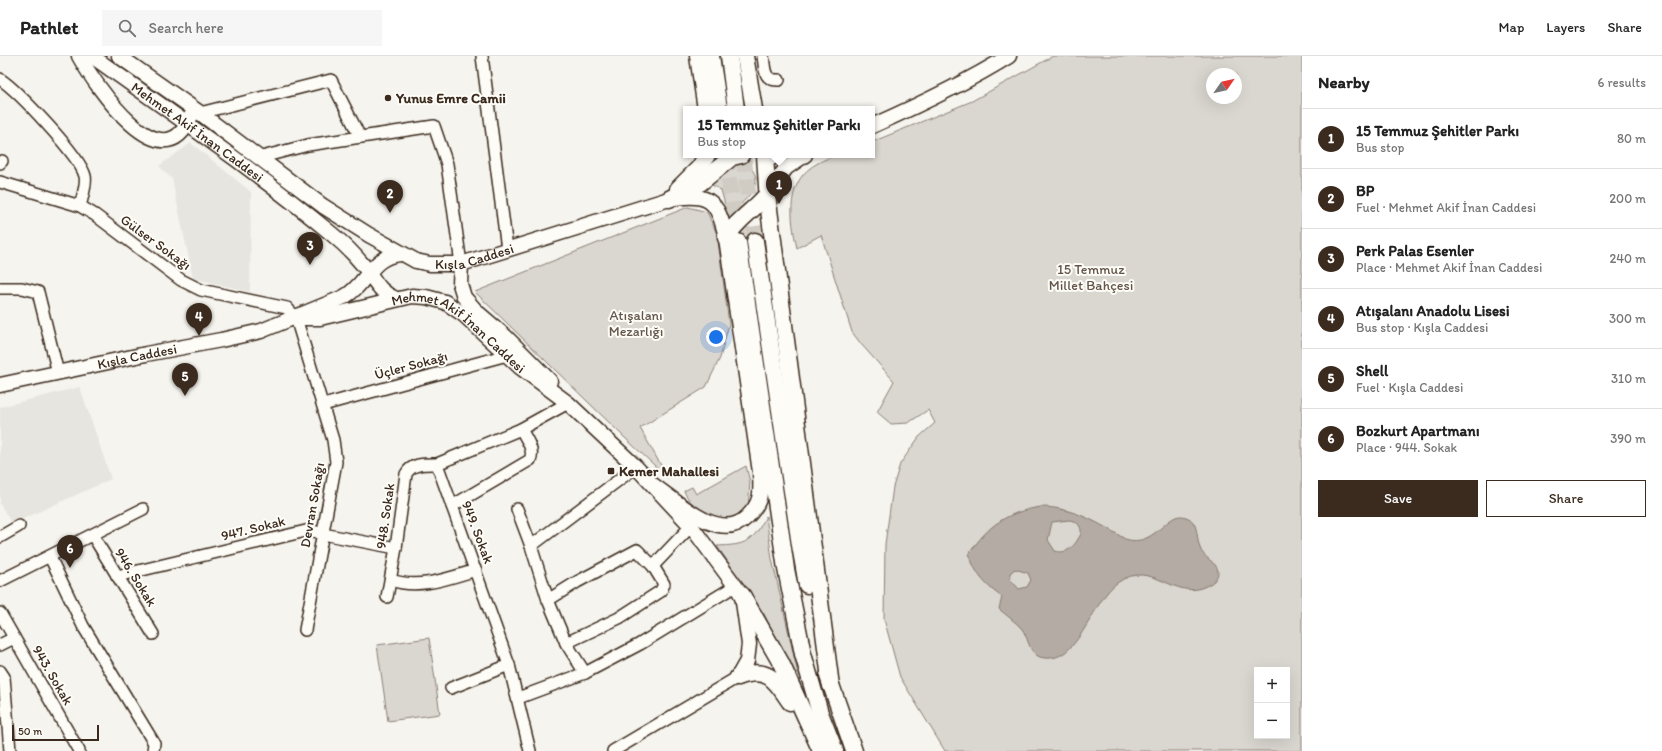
<!DOCTYPE html>
<html lang="en">
<head>
<meta charset="utf-8">
<style>
	:root { --surface:#fff; --page:#f6f6f6; --text:#222; --muted:#767676; --line:#e0e0e0; --accent:#3b2a1e }
	body { margin:0; font-family:Itim,sans-serif; background:var(--page); color:var(--text) }
	.controls { position:absolute; right:12px; bottom:12px; display:grid; overflow:hidden; border-radius:0px; box-shadow:0 4px 16px #0002 }
	.controls button { width:36px; height:36px; display:grid; place-items:center; padding:0; border:0; border-bottom:1px solid var(--line); background:var(--surface); color:var(--text); font:20px sans-serif }
	.compass { position:absolute; left:1206px; top:12px; width:36px; height:36px; border-radius:50%; background:var(--surface); box-shadow:0 4px 16px #0002; rotate:56deg }
	.scale { position:absolute; left:12px; bottom:10px; width:87px; box-sizing:border-box; padding-left:4px; border:2px solid #3b2a1e; border-top:0; font-size:11px; line-height:14px; white-space:nowrap; color:#3b2a1e; -webkit-text-stroke:3px #fdfcf7; paint-order:stroke }
	.you { position:absolute; left:716px; top:281px; width:14px; height:14px; margin:-10px; border:3px solid #fff; border-radius:50%; background:#1a73e8; box-shadow:0 0 0 6px #1a73e833 }
	.badge { display:grid; place-items:center; width:26px; height:26px; border-radius:50%; background:var(--accent); color:#fff; font-size:13px; font-weight:700 }
	.pin { position:absolute; translate:-50% -33px; filter:drop-shadow(0 1px 2px #0008) }
	.pin::after { content:''; position:absolute; top:21px; width:14px; height:12px; background:inherit; clip-path:polygon(0 0,100% 0,50% 100%) }
	.popup { position:absolute; left:683px; top:50px; width:192px; height:52px; box-sizing:border-box; display:grid; place-content:center; border-radius:0px; background:var(--surface); filter:drop-shadow(0 1px 3px #0005); font-size:13px; white-space:nowrap; color:var(--muted) }
	.popup b { font-size:15px; color:var(--text) }
	.popup::after { content:''; position:absolute; left:50%; top:100%; margin-left:-8px; border:8px solid transparent; border-top-color:var(--surface) }
	.list { margin:0; padding:0; list-style:none }
	h2 { display:flex; justify-content:space-between; align-items:center; height:52px; margin:0; padding:0 16px; font-size:17px }
	h2 small { font-size:13px; font-weight:400; color:var(--muted) }
	.list li { display:grid; grid-template-columns:26px 1fr auto; gap:12px; align-items:center; box-sizing:border-box; height:60px; padding:0 16px; border-top:1px solid var(--line) }
	.list b { display:block; font-size:15px; white-space:nowrap }
	.list p { margin:0; font-size:13px; white-space:nowrap; color:var(--muted) }
	.list em { font-size:13px; font-style:normal; color:var(--muted) }
	.actions { display:flex; gap:8px; padding:12px 16px }
	.actions a { flex:1; padding:9px 0; border:1px solid var(--accent); border-radius:0px; text-align:center; font-size:14px; color:var(--accent) }
	.actions .main { background:var(--accent); color:#fff }
	.icon { flex:none; width:22px; height:22px; fill:none; stroke:currentColor; stroke-width:2; stroke-linecap:round; stroke-linejoin:round }
	.map { position:relative; flex:none; width:1302px; height:695px; overflow:hidden }
	header { display:flex; align-items:center; gap:24px; box-sizing:border-box; height:56px; padding:0 20px; background:var(--surface); border-bottom:1px solid var(--line) }
	header strong { font-size:19px }
	nav { display:flex; gap:22px; margin-inline-start:auto; font-size:14px }
	.search { width:280px; height:36px; background:var(--page); display:flex; align-items:center; gap:10px; box-sizing:border-box; padding:0 14px; border-radius:0px; color:var(--muted); font-size:15px }
	main { display:flex }
	aside { flex:1; background:var(--surface) }
	.map>svg:first-child { display:block }
	.built { fill:#e7e5df }
	.green { fill:#dad6d0; stroke:#8a8077; fill-rule:evenodd }
	.water { fill:#b4aca4; stroke:#84786e; fill-rule:evenodd }
	.lines { fill:none; stroke-linecap:round; stroke-linejoin:round }
	.highway-tunnel { stroke:#d0ccc4; stroke-width:16; stroke-dasharray:16 8; stroke-linecap:butt }
	.minor-casing { stroke:#3b2a1e; stroke-width:14 }
	.major-casing { stroke:#3b2a1e; stroke-width:17 }
	.highway-casing { stroke:#3b2a1e; stroke-width:19 }
	.minor { stroke:#fdfcf7; stroke-width:11 }
	.major { stroke:#fdfcf7; stroke-width:14 }
	.highway { stroke:#fdfcf7; stroke-width:16 }
	.poi-dot { fill:#3b2a1e; stroke:#fdfcf7; stroke-width:1.5 }
	.labels { text-anchor:middle; stroke-width:4; stroke-linejoin:round; paint-order:stroke }
	.poi-label { font-size:14px; font-weight:bold; fill:#3b2a1e; stroke:#fdfcf7; text-anchor:start }
	.street-label { font-size:14px; fill:#3b2a1e; stroke:#fdfcf7 }
	.park-label { font-size:14px; fill:#63554a; stroke:#fdfcf7 }
</style>
</head>
<body>
<header>
<strong>Pathlet</strong>
<div class="search"><svg class="icon" aria-label="search" viewBox="0 0 24 24"><circle cx="10" cy="10" r="6"/><path d="M15 15l6 6"/></svg>Search here</div>
<nav><a>Map</a><a>Layers</a><a>Share</a></nav>
</header>
<main>
<div class="map">
<svg width="1302" height="695" viewBox="0 0 1302 695">
	<rect width="100%" height="100%" fill="#f5f4ee"/>
	<filter id="ink" filterUnits="userSpaceOnUse"><feTurbulence type="fractalNoise" baseFrequency=".025" numOctaves="2"/><feDisplacementMap in="SourceGraphic" scale="8" xChannelSelector="R" yChannelSelector="G"/><feConvolveMatrix kernelMatrix="1 2 1 2 8 2 1 2 1" color-interpolation-filters="sRGB"/></filter>
	<g filter="url(#ink)">
		<g class="built">
			<polygon points="191,87 251,136 250,236 193,222 172,123 159,110"/>
			<polygon points="80,331 111,423 12,468 0,448 0,351"/>
		</g>
		<g class="green">
			<path d="M1053 0H1302V695H945L900 621 884 563 885 488 893 431 900 408 919 381 935 367 928 354 908 367 891 368 877 356 894 325 861 288 852 276 821 179 797 192C790 162 785 124 818 107 824 104 831 100 838 99 849 97 861 99 872 99V86L972 45ZM1212 18H1236V42H1212ZM1257 614H1287V680H1257Z"/>
			<path d="M742 106C773 123 745 145 728 159L721 134 712 129 733 109Z"/>
			<polygon points="688,151 707,156 717,178 729,268 720,302 706,331 640,372 668,422 624,381 475,236"/>
			<path d="M746 410 750 426 748 453C741 458 734 463 726 465 709 467 690 449 684 435L692 431 696 438Z"/>
			<path d="M766 460 772 503 802 636 764 558 717 490C745 489 753 487 766 460Z"/>
			<polygon points="429,582 440,658 388,665 377,589"/>
		</g>
		<path class="water" d="M1041 451C1072 451 1099 467 1125 483 1156 493 1167 453 1186 461 1199 465 1196 482 1200 492 1203 502 1217 506 1218 515 1218 522 1214 526 1208 529 1175 548 1153 501 1117 527 1094 543 1080 600 1051 602 1028 604 1031 586 1022 573 1016 566 1006 559 999 553L1002 541C986 530 975 518 969 498 988 469 1007 456 1041 451ZM1069 464C1077 465 1082 470 1081 478 1075 489 1068 499 1055 495L1048 484 1052 466ZM1015 513 1028 517 1031 524 1027 531 1019 533 1010 523V517Z"/>
		<g class="lines">
			<g class="highway-tunnel">
				<polyline points="725,99 738,180"/>
				<polyline points="743,99 755,185"/>
			</g>
			<defs>
				<g id="minor">
					<polyline points="482,0 507,193"/>
					<path d="M763 0C765 12 763 25 779 24"/>
					<path d="M0 23C18 35 80 100 85 120 87 128 82 142 80 150"/>
					<polyline points="200,57 331,24 360,81"/>
					<polyline points="258,102 308,89 434,70 447,108 461,208"/>
					<polyline points="0,107 2,105"/>
					<polyline points="0,126 80,150 95,159 181,224 201,234 287,252 296,262 333,384 336,406 305,574"/>
					<polyline points="0,232 22,232 38,236 58,317"/>
					<polyline points="323,349 507,299"/>
					<path d="M452 450 530 404C535 394 526 383 521 373"/>
					<polyline points="517,453 531,490"/>
					<polyline points="93,480 153,578"/>
					<polyline points="0,481 19,470"/>
					<polyline points="50,501 83,570 154,687 153,695"/>
					<polyline points="653,510 691,470"/>
					<polyline points="117,520 310,474 323,478 396,492"/>
					<path d="M391 524C419 534 449 522 476 514"/>
					<polyline points="0,525 143,453"/>
					<path d="M387 541 396 492 406 418C412 407 425 408 437 408"/>
					<polyline points="548,544 577,526 637,494 653,510 664,528 661,535 619,562 566,587"/>
					<polyline points="0,557 79,695"/>
					<polyline points="0,589 14,582"/>
					<polyline points="0,615 4,621 10,695"/>
					<polyline points="585,617 566,587 548,544 531,490 636,411"/>
					<polyline points="451,632 509,609"/>
					<polyline points="518,642 585,617 640,588 735,530"/>
					<polyline points="530,695 509,609 437,408 521,373 568,347"/>
					<polyline points="613,695 738,621"/>
				</g>
				<g id="major">
					<path d="M79 0C95 29 163 130 191 60"/>
					<path id="s1" d="M92 0C173 58 256 115 333 179 344 188 354 198 363 209 375 223 377 235 396 243"/>
					<path id="s2" d="M119 0 200 57 323 150 369 179 416 205 430 208H461L669 143C708 136 718 143 726 182L760 416C761 437 762 446 747 461 720 488 677 445 653 429"/>
					<path d="M872 70C919 49 966 27 1009 0"/>
					<polyline points="766,104 779,99"/>
					<polyline points="769,136 786,112 805,99"/>
					<polyline points="461,208 460,228 464,241 477,256 505,280 550,325"/>
					<path id="s3" d="M296 262H320L412 240 426 241 445 246 464 259 521 312 568 347 636 411 691 470 742 539 749 588 747 605 738 621"/>
					<path id="s4" d="M0 329 146 298 221 284 261 275 344 241C368 228 370 200 401 198"/>
				</g>
				<g id="highway">
					<polyline points="698,0 706,53"/>
					<polyline points="711,0 719,53"/>
					<polyline points="729,0 736,53"/>
					<polyline points="745,0 754,53"/>
					<polyline points="765,99 768,146 831,630"/>
					<polyline points="678,133 699,112 707,99"/>
					<polyline points="669,143 700,127 732,101 741,99"/>
					<path d="M726 182C736 164 756 153 769 136"/>
					<polyline points="755,185 800,489 807,529"/>
					<polyline points="738,186 786,513 803,598 820,657 835,695"/>
					<polyline points="742,539 781,607 821,695"/>
					<polyline points="828,620 854,695"/>
					<path d="M738 621C767 610 775 623 790 646"/>
				</g>
			</defs>
			<use href="#minor" class="minor-casing"/>
			<use href="#major" class="major-casing"/>
			<use href="#highway" class="highway-casing"/>
			<use href="#minor" class="minor"/>
			<use href="#major" class="major"/>
			<use href="#highway" class="highway"/>
		</g>
	</g>
	<g class="poi-dot">
		<circle cx="388" cy="42" r="4"/>
		<rect x="607" y="411" width="8" height="8" rx="2"/>
	</g>
	<g class="labels">
		<g class="poi-label">
			<text x="396" y="47">Yunus Emre Camii</text>
			<text x="619" y="420">Kemer Mahallesi</text>
		</g>
		<g class="street-label">
			<text dy="5" stroke="none"><textPath href="#s1" startOffset="130">Mehmet Akif İnan Caddesi</textPath></text>
			<text transform="translate(156 186) rotate(36)" y="5">Gülser Sokağı</text>
			<text dy="5" stroke="none"><textPath href="#s2" startOffset="421">Kışla Caddesi</textPath></text>
			<text dy="5" stroke="none"><textPath href="#s3" startOffset="177">Mehmet Akif İnan Caddesi</textPath></text>
			<text dy="5" stroke="none"><textPath href="#s4" startOffset="140">Kışla Caddesi</textPath></text>
			<text transform="translate(411 309) rotate(-15)" y="5">Üçler Sokağı</text>
			<text transform="translate(312 449) rotate(-80)" y="5">Devran Sokağı</text>
			<text transform="translate(385 460) rotate(-82)" y="5">948. Sokak</text>
			<text transform="translate(253 472) rotate(-14)" y="5">947. Sokak</text>
			<text transform="translate(478 476) rotate(69)" y="5">949. Sokak</text>
			<text transform="translate(136 521) rotate(58)" y="5">946. Sokak</text>
			<text transform="translate(53 619) rotate(60)" y="5">943. Sokak</text>
		</g>
		<g class="park-label">
			<text x="1091" y="218">15 Temmuz<tspan x="1091" dy="16">Millet Bahçesi</tspan></text>
			<text x="636" y="264">Atışalanı<tspan x="636" dy="16">Mezarlığı</tspan></text>
		</g>
	</g>
</svg>
<div class="controls">
<button>+</button>
<button>−</button>
</div>
<svg class="compass" viewBox="-18 -18 36 36"><path d="M0-13l5 13h-10z" fill="#e53935"/><path d="M0 13l5-13h-10z" fill="#767676"/></svg>
<div class="scale">50 m</div>
<div class="you"></div>
<div class="pin badge" style="left:779px;top:148px">1</div>
<div class="popup"><b>15 Temmuz Şehitler Parkı</b>Bus stop</div>
<div class="pin badge" style="left:390px;top:157px">2</div>
<div class="pin badge" style="left:310px;top:209px">3</div>
<div class="pin badge" style="left:199px;top:280px">4</div>
<div class="pin badge" style="left:185px;top:340px">5</div>
<div class="pin badge" style="left:70px;top:512px">6</div>
</div>
<aside>
<h2>Nearby<small>6 results</small></h2>
<ul class="list">
<li><span class="badge">1</span><div><b>15 Temmuz Şehitler Parkı</b><p>Bus stop</p></div><em>80 m</em></li>
<li><span class="badge">2</span><div><b>BP</b><p>Fuel · Mehmet Akif İnan Caddesi</p></div><em>200 m</em></li>
<li><span class="badge">3</span><div><b>Perk Palas Esenler</b><p>Place · Mehmet Akif İnan Caddesi</p></div><em>240 m</em></li>
<li><span class="badge">4</span><div><b>Atışalanı Anadolu Lisesi</b><p>Bus stop · Kışla Caddesi</p></div><em>300 m</em></li>
<li><span class="badge">5</span><div><b>Shell</b><p>Fuel · Kışla Caddesi</p></div><em>310 m</em></li>
<li><span class="badge">6</span><div><b>Bozkurt Apartmanı</b><p>Place · 944. Sokak</p></div><em>390 m</em></li>
</ul>
<div class="actions"><a class="main">Save</a><a>Share</a></div>
</aside>
</main>
</body>
</html>
